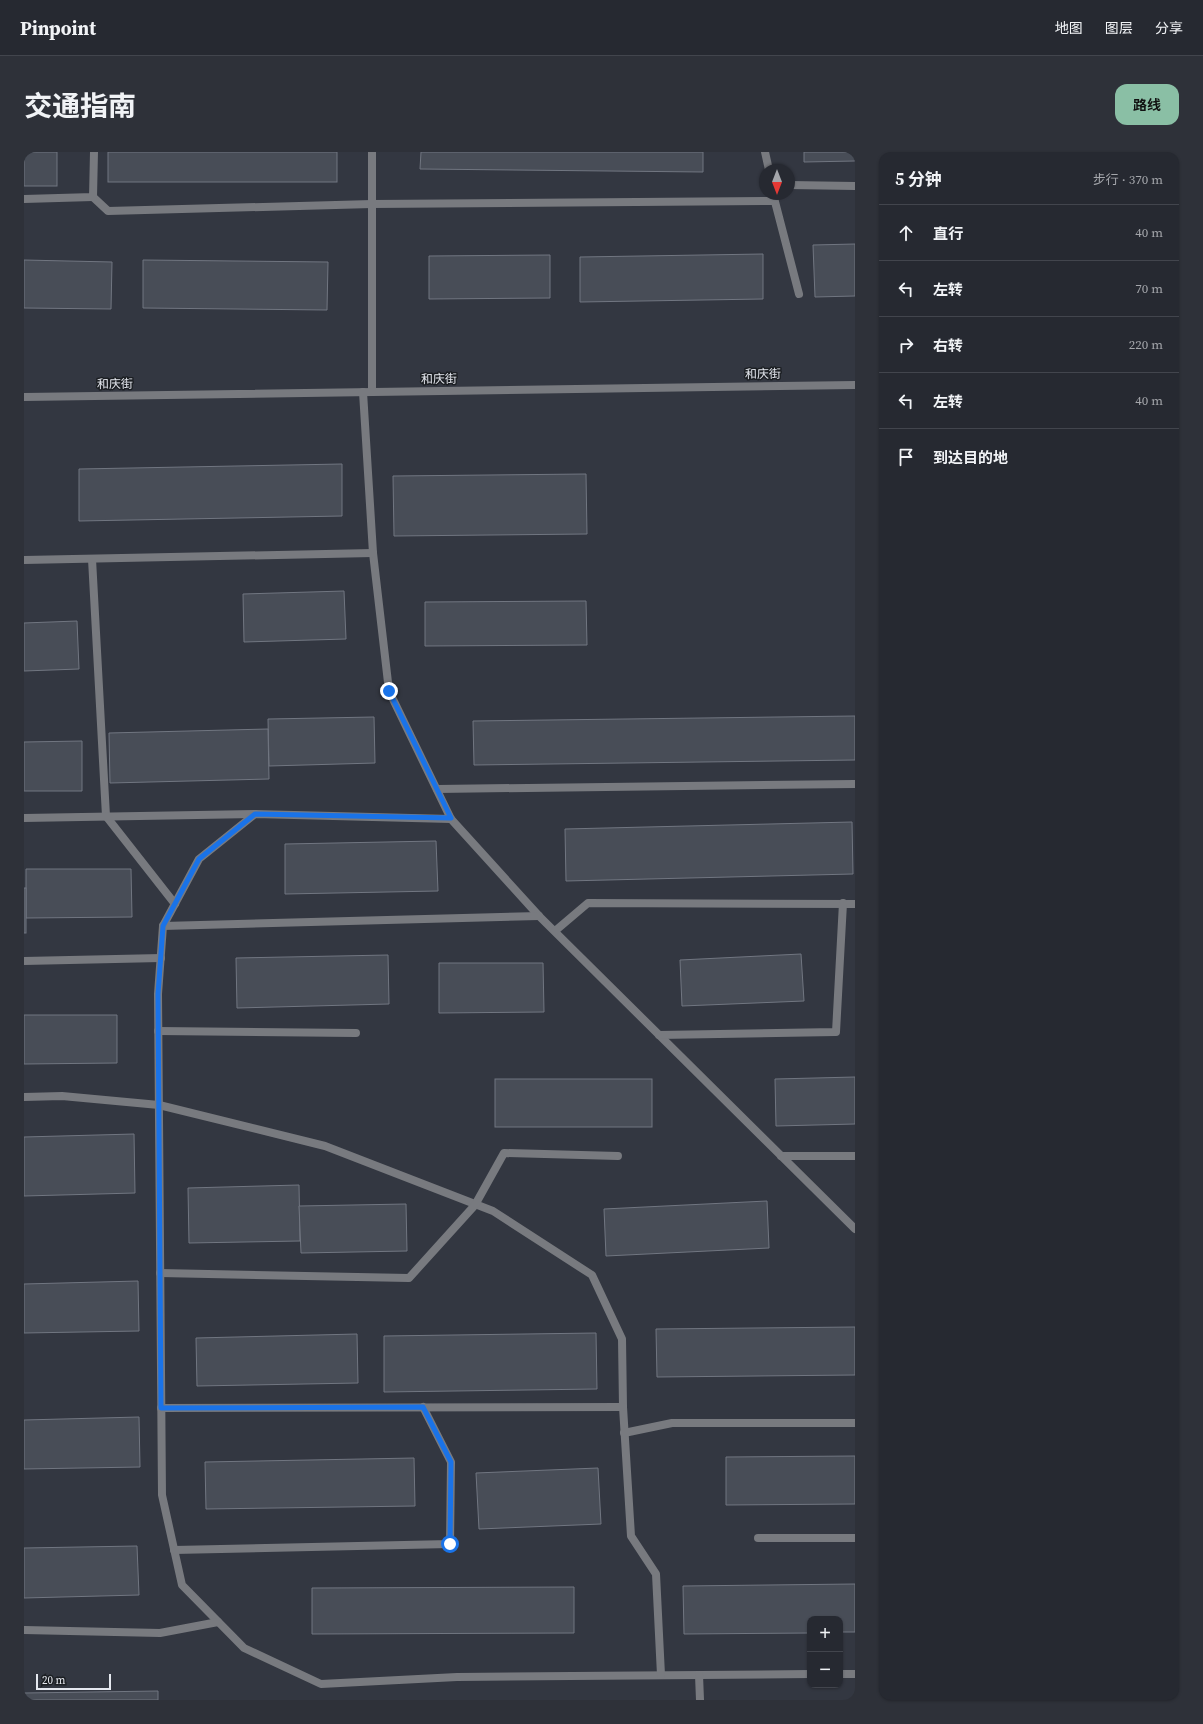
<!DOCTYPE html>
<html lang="zh">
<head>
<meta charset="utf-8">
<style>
	:root { --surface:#262931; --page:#2e3139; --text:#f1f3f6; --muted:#a4a6ab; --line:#42454d; --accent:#8abfa5 }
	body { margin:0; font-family:"Source Serif 4","Noto Sans SC",serif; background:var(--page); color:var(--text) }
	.controls { position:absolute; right:12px; bottom:12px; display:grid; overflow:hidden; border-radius:8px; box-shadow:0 1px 3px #0004 }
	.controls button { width:36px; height:36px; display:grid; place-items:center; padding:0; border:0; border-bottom:1px solid var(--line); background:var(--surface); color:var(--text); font:20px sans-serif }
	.compass { position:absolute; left:735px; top:12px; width:36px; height:36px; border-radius:50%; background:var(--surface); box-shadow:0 1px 3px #0004; rotate:180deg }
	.scale { position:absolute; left:12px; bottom:10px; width:75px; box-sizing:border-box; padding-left:4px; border:2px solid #e5e8ef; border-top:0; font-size:11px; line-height:14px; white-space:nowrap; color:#e5e8ef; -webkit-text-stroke:3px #1c1f23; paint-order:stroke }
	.stop { position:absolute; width:12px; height:12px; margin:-9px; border:3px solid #1a73e8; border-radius:50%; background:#fff }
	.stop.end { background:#1a73e8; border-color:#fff; box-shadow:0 1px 4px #0008 }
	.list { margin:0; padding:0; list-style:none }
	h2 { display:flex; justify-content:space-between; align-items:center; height:52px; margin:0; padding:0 16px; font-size:17px }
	h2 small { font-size:13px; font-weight:400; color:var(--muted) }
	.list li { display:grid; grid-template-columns:26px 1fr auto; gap:12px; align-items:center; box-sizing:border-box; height:56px; padding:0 16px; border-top:1px solid var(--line) }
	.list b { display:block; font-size:15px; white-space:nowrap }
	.list em { font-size:13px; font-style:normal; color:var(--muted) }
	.icon { flex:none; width:22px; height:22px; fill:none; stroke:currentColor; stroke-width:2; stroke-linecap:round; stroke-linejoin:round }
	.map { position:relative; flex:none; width:831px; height:1548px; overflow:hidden; border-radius:12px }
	header { display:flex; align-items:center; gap:24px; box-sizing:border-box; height:56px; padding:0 20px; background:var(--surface); border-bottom:1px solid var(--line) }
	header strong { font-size:19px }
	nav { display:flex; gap:22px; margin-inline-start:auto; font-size:14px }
	.intro { display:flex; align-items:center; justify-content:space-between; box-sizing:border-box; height:96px; padding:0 24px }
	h1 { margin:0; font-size:28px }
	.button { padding:10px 18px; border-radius:12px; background:var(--accent); color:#111; font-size:14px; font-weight:700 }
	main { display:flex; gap:24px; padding:0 24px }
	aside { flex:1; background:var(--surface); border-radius:12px; box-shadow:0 1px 3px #0004 }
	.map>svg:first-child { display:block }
	.building { fill:#484d57; stroke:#717681 }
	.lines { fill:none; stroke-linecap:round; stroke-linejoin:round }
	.service { stroke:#787a7f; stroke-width:8 }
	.tertiary { stroke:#787a7f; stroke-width:8 }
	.route { stroke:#1a73e8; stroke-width:5 }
	.labels { text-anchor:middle; stroke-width:3; stroke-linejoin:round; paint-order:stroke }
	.street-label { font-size:12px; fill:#e5e8ef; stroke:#1c1f23 }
</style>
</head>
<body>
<header>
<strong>Pinpoint</strong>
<nav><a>地图</a><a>图层</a><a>分享</a></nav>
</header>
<div class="intro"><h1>交通指南</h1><a class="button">路线</a></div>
<main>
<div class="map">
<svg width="831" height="1548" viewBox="0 0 831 1548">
	<rect width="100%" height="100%" fill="#333741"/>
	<g class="building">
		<rect x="0" y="0" width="33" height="34"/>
		<rect x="84" y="0" width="229" height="30"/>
		<polygon points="397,0 679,0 679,20 396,17"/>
		<polygon points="780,0 831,0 831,9 780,10"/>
		<polygon points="831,92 831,144 791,145 789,93"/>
		<polygon points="739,102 739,147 556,150 556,105"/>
		<polygon points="526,103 526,146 405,147 405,104"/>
		<polygon points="0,108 88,110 87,157 0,156"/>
		<polygon points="119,108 304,110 303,158 119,156"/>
		<polygon points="318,312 318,364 55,369 55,317"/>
		<polygon points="562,322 563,382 370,384 369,324"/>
		<polygon points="320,439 322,487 220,490 219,442"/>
		<polygon points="562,449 563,493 401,494 401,450"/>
		<polygon points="53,469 55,517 0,519 0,471"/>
		<polygon points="831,564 831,608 450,613 449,569"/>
		<polygon points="350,565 351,611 245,614 244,567"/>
		<polygon points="244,577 245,627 86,631 85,581"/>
		<polygon points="58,589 58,639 0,639 0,590"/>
		<polygon points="828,670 829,722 542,729 541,677"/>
		<polygon points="412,689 414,739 261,742 261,692"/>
		<polygon points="2,717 107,717 108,765 2,766"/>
		<rect x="0" y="736" width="2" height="45"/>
		<polygon points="777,802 780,849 658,854 656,808"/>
		<polygon points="364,803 365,852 213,856 212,806"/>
		<polygon points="415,811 519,811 520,860 415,861"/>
		<polygon points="0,863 93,863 93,911 0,912"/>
		<polygon points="831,925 831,972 752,974 751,927"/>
		<rect x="471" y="927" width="157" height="48"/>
		<polygon points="110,982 111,1041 0,1044 0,985"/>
		<polygon points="275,1033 276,1089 165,1091 164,1036"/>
		<polygon points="743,1049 745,1096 582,1104 580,1057"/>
		<polygon points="382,1052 383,1099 277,1101 275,1054"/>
		<polygon points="114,1129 115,1179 0,1181 0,1132"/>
		<polygon points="831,1175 831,1223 633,1225 632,1177"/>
		<polygon points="572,1181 573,1237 360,1240 360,1184"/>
		<polygon points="333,1182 334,1231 173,1234 172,1186"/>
		<polygon points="115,1265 116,1315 0,1317 0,1268"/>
		<polygon points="831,1304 831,1352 702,1353 702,1305"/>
		<polygon points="390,1306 391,1354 182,1357 181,1310"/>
		<polygon points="574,1316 577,1372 455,1377 452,1321"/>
		<polygon points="113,1394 115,1443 0,1446 0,1396"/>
		<polygon points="831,1432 831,1480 816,1480 816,1467 786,1467 786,1481 660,1482 659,1434"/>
		<polygon points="550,1435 550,1481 288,1482 288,1436"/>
		<polygon points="134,1539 134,1548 0,1548 0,1541"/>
	</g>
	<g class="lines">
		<g class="service">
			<polyline points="741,0 745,18"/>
			<polyline points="765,33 831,34"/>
			<polyline points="749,42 775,142"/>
			<polyline points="69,45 84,59 348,52 750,49"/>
			<polyline points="0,47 69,45 70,0"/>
			<polyline points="339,240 349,401 365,539 427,667 515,764 831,1077"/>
			<polyline points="348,240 348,0"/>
			<polyline points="68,407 82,664 151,752"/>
			<polyline points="0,408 349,401"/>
			<polyline points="413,637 830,632"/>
			<polyline points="0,666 231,662"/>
			<polyline points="427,667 231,662 175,707 139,774 134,842 138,1343 158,1433 220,1496 297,1532 433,1525 786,1522"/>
			<polyline points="139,774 515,764"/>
			<polyline points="531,779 564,751 831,752"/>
			<polyline points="0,809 137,806"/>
			<polyline points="134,879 332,881"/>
			<polyline points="635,883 812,880 819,751"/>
			<polyline points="0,945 38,944 135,953 301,994 469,1059 568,1123 598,1187 599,1255 607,1384 632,1422 637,1523"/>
			<polyline points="757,1004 831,1004"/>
			<polyline points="136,1121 385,1126 451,1053 480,1001 594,1004"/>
			<polyline points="137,1256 599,1255"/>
			<polyline points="600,1281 648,1271 831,1271"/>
			<polyline points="734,1386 831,1386"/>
			<polyline points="150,1398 426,1392 427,1310 399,1255"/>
			<polyline points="0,1478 136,1481 194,1470"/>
			<polyline points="816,1522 831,1522"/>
			<polyline points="675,1523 676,1548"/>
		</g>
		<polyline class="tertiary" points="0,245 831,233"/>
	</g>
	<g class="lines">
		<polyline class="route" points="365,539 427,666 231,662 175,707 139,774 134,842 137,1256 399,1255 427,1310 426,1392"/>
	</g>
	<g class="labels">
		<g class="street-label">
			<text transform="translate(739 222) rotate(-1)" y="4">和庆街</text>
			<text transform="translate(415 227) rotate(-1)" y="4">和庆街</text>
			<text transform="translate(91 232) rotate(-1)" y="4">和庆街</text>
		</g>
	</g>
</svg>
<div class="controls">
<button>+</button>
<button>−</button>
</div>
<svg class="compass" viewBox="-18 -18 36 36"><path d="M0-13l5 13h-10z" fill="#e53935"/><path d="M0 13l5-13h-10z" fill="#a4a6ab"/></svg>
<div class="scale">20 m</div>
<div class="stop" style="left:426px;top:1392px"></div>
<div class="stop end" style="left:365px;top:539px"></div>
</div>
<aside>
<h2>5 分钟<small>步行 · 370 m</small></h2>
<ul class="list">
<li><svg class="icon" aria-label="ahead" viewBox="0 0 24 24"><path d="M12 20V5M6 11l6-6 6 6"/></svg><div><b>直行</b></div><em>40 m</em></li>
<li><svg class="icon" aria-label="left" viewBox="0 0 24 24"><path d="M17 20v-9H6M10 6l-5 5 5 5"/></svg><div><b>左转</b></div><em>70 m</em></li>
<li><svg class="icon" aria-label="right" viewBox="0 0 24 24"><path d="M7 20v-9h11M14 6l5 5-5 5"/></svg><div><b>右转</b></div><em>220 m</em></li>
<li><svg class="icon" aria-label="left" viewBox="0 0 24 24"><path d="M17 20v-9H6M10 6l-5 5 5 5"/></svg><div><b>左转</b></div><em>40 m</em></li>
<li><svg class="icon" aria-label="arrive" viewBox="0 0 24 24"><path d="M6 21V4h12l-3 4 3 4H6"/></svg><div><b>到达目的地</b></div></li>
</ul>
</aside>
</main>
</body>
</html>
